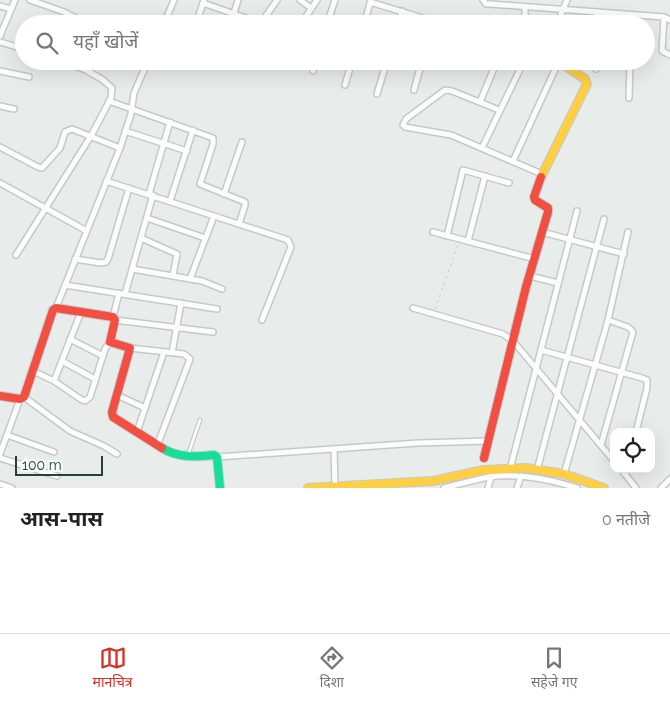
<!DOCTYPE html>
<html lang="hi">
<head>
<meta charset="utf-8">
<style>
	:root { --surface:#fff; --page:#f2f2f2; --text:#222; --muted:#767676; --line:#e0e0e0; --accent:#d93025 }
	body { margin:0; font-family:Raleway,"Noto Sans Devanagari",sans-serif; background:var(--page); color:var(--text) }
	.controls { position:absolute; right:15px; bottom:15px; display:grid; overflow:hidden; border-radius:10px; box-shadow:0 5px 20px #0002 }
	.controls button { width:45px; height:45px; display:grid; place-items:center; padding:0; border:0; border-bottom:1px solid var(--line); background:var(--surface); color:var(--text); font:25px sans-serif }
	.scale { position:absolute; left:15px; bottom:12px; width:88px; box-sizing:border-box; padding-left:5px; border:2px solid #24423a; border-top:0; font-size:14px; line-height:18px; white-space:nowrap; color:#24423a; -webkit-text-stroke:4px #f7fbf9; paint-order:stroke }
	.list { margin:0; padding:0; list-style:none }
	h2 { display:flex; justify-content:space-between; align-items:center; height:65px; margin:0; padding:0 20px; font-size:21px }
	h2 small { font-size:16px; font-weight:400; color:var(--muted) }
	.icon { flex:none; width:28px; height:28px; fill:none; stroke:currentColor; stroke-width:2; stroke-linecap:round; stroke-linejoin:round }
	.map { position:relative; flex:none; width:670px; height:488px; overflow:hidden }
	.search { position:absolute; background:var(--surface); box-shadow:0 5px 20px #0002; left:15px; right:15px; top:15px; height:55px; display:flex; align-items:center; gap:12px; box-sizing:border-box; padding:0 18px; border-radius:28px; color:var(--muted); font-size:19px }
	.sheet { height:145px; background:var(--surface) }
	nav { display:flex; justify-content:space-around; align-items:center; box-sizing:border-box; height:70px; border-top:1px solid var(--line); background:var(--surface); font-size:14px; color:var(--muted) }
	nav a { display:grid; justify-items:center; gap:2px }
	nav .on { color:var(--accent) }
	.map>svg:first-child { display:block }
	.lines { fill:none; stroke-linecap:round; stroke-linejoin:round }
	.lane-casing { stroke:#c5cac8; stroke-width:5 }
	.street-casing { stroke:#c5cac8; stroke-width:8 }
	.fast-casing { stroke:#c3cbc8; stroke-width:10 }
	.slow-casing { stroke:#c3cbc8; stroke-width:10 }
	.jam-casing { stroke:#c3cbc8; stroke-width:10 }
	.path { stroke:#c3ccca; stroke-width:1; stroke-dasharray:2.5 4; stroke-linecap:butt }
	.lane { stroke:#fcfcfc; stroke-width:2.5 }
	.street { stroke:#fcfcfc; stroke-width:5 }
	.fast { stroke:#16e098; stroke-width:8 }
	.slow { stroke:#ffcf43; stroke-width:8 }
	.jam { stroke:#f24e42; stroke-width:8 }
</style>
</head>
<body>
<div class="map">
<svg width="670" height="488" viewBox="0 0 670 488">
	<rect width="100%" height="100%" fill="#e8edeb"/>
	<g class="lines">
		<defs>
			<polyline id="lane" points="188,455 200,420"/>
			<g id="street">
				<polyline points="30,0 64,12 87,24"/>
				<polyline points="300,0 311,8"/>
				<polyline points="483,0 486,4 491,4 664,17 670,20"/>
				<polyline points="370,2 442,24"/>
				<polyline points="203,3 263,24"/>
				<polyline points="0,6 11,9"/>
				<polyline points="234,13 238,0"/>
				<polyline points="167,16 184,24"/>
				<polyline points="664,17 662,51 670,55"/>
				<polyline points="261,23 277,0"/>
				<polyline points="164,24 174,0"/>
				<polyline points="196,24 204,0"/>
				<polyline points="301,24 317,0"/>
				<polyline points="327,24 335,0"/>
				<polyline points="364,24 371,0"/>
				<polyline points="399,24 402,11"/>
				<polyline points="525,24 525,7"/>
				<polyline points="561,24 561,14 567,0"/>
				<polyline points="597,24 597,12"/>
				<polyline points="630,24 630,15"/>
				<polyline points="0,36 15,0"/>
				<polyline points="0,42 24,49"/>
				<polyline points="61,61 86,70 88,69 92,61"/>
				<polyline points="596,69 596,61"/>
				<polyline points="0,71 29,77"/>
				<polyline points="313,71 316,61"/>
				<polyline points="345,85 352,61"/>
				<polyline points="414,90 422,61"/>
				<polyline points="377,94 387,61"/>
				<polyline points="629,98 630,61"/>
				<polyline points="109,101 213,138 213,144 200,184 245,202 245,205 239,224"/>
				<polyline points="480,102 497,61"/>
				<polyline points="0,106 14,109"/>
				<polyline points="499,110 452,91 445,90 406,119 403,125 405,127 451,135 542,174"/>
				<polyline points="125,131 187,151"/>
				<polyline points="0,147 38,167 42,168 60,148 65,132 72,129 120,148"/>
				<polyline points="482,148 524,61"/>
				<polyline points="513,161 559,61"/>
				<polyline points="106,181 288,240 291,247 262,320"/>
				<polyline points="0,183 85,230"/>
				<polyline points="149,194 170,122"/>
				<polyline points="224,194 242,142"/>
				<polyline points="170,201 193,130"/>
				<polyline points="147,218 205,238"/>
				<polyline points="433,232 535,259"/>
				<polyline points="542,232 624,254"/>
				<polyline points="447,236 463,170 509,183"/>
				<polyline points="141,238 177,254 173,275"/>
				<polyline points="468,241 485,176"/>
				<polyline points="16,255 91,136 111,98 112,88 103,80 86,70"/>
				<polyline points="75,259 101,263 106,262 108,259 129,188"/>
				<polyline points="132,269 202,281 222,289"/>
				<polyline points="530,276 558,283"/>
				<polyline points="190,279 214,216"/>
				<polyline points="65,285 217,309"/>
				<polyline points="125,294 153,195"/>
				<polyline points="56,308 120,148 131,114 134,93 148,61"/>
				<polyline points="413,308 489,330 503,334 513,341 614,461"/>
				<polyline points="113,317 119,293"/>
				<polyline points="115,320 213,332"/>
				<polyline points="70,339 103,356"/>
				<polyline points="130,348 184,354 190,359 157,446"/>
				<polyline points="541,350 642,378 647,380 647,388 636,432"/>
				<polyline points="172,353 181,303"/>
				<polyline points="62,361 95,379"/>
				<polyline points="33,371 54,381 82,400 85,401 90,397 105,349 110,342"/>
				<polyline points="54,381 81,312"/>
				<polyline points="117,395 145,408"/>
				<polyline points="24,397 70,431 104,446 117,454"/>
				<polyline points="137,432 164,352"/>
				<polyline points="7,435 54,452"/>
				<polyline points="601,445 633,332 628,327 608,320"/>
				<polyline points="334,449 335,487"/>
				<polyline points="0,454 20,399"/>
				<polyline points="217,457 418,443 488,441"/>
				<polyline points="0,458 57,476"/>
				<polyline points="510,469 577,211"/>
				<polyline points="621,469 636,488"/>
				<polyline points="537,470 604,219"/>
				<polyline points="564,474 608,320 628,232"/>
				<polyline points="0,484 12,488"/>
				<path d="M444 488C459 484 474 480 489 477 519 473 549 479 577 488"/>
				<polyline points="488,488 491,477"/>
				<polyline points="517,488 521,476"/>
				<polyline points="661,488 670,479"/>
			</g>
			<path id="fast" d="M162 448C178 458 196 457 214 455L217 457 220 488"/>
			<g id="slow">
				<polyline points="541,177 587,84 585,79 558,61"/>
				<polyline points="308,488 433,481 484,470 526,468 564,474 604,488"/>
			</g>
			<g id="jam">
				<polyline points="0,396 20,399 24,397 53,310 56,308 113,317 115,320 110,342 130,348 112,412 113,417 162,448"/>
				<polyline points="484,458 526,287 548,212 548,208 535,200 534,197 541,177"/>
			</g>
		</defs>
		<use href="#lane" class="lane-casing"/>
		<use href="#street" class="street-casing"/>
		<use href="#fast" class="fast-casing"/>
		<use href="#slow" class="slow-casing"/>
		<use href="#jam" class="jam-casing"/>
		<polyline class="path" points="435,309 458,245"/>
		<use href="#lane" class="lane"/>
		<use href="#street" class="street"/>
		<use href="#fast" class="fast"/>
		<use href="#slow" class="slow"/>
		<use href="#jam" class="jam"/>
	</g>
</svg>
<div class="controls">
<button><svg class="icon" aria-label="locate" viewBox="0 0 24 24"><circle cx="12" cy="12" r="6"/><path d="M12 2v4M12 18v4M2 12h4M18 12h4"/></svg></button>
</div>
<div class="scale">100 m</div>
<div class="search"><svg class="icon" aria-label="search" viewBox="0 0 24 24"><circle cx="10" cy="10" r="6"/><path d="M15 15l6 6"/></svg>यहाँ खोजें</div>
</div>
<section class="sheet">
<h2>आस-पास<small>0 नतीजे</small></h2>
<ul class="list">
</ul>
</section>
<nav>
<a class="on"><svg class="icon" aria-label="map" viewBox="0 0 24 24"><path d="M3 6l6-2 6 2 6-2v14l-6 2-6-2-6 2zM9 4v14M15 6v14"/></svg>मानचित्र</a>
<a><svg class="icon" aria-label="directions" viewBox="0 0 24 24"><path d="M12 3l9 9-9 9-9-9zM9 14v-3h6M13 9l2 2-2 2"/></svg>दिशा</a>
<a><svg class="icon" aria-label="saved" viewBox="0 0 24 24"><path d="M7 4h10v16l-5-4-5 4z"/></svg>सहेजे गए</a>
</nav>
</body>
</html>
